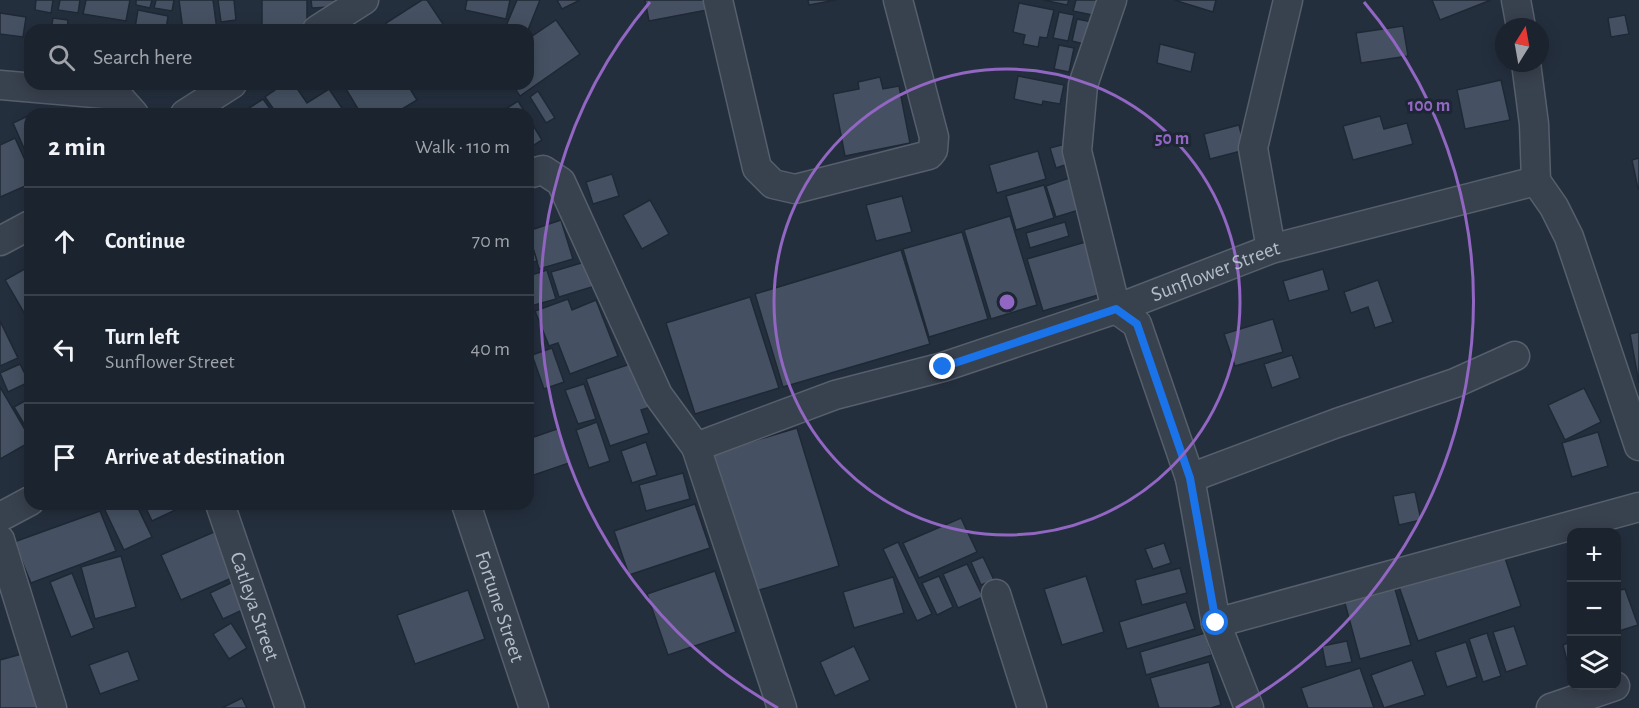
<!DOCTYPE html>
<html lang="en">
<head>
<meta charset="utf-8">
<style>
	:root { --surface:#1b232e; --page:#242b36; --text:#f1f3f6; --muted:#a0a4aa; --line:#39404a }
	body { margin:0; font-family:"Alegreya Sans",sans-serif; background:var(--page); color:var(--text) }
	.controls { position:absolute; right:18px; bottom:18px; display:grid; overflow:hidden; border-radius:12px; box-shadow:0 3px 15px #0003 }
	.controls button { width:54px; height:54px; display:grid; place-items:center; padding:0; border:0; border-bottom:2px solid var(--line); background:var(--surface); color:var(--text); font:30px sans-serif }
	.compass { position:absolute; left:1495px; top:18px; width:54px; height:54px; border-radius:50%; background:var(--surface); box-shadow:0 3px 15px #0003; rotate:11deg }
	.stop { position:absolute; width:18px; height:18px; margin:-14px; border:4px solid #1a73e8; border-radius:50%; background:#fff }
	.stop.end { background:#1a73e8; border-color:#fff; box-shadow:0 2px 6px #0008 }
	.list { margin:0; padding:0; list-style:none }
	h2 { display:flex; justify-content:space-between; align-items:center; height:78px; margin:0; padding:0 24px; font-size:26px }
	h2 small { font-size:20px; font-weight:400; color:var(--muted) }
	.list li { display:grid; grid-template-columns:39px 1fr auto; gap:18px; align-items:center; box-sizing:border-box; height:108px; padding:0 24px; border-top:2px solid var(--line) }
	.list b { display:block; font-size:22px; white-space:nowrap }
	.list p { margin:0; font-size:20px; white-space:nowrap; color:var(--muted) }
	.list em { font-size:20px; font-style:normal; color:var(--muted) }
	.icon { flex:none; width:33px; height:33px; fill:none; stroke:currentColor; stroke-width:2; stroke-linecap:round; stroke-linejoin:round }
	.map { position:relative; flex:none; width:1639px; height:708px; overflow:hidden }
	.search { position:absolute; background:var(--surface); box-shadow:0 3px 15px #0003; left:24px; top:24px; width:510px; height:66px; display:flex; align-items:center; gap:15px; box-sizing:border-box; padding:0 21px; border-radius:18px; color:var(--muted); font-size:22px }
	.panel { position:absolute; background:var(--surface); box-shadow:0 3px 15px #0003; left:24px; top:108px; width:510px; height:402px; border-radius:18px }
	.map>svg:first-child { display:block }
	.building { fill:#455162; stroke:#1f2835; stroke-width:1.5 }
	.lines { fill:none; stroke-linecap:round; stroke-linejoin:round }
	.street-casing { stroke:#565f6c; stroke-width:31 }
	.street { stroke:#38414e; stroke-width:28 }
	.route { stroke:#1a73e8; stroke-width:8 }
	.ring { fill:none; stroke:#9266c3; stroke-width:3 }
	.labels { text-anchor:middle; stroke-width:6; stroke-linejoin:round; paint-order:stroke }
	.street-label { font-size:21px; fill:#b4bcc9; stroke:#1d2633 }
	.centre { fill:#9266c3; stroke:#1d2633; stroke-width:3 }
	.ring-label { font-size:18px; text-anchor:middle; font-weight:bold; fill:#9266c3; stroke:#1d2633; stroke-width:6; stroke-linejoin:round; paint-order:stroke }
</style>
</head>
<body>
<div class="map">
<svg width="1639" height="708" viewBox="0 0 1639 708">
	<rect width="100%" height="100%" fill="#242f3e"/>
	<g class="building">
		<polygon points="36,0 53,0 51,13 35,10"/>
		<polygon points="60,0 80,0 78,13 58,10"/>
		<polygon points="86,0 130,0 126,21 83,14"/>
		<polygon points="136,0 152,0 150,8 136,5"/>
		<polygon points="156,0 174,0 172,11 154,8"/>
		<polygon points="179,0 213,0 217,30 183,30"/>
		<polygon points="218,0 234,0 236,20 221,22"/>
		<rect x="262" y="0" width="45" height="30"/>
		<polygon points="311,0 349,0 349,6 312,8"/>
		<polygon points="422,0 427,0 447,30 390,30 386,23"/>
		<polygon points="467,0 510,0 506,19 465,10"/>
		<polygon points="517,0 540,0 528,30 506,26"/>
		<polygon points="557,0 580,0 562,9"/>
		<polygon points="645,0 705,0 707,10 649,21"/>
		<polygon points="808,0 836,0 809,5"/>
		<polygon points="1043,0 1069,0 1067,5"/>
		<polygon points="1076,0 1106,0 1102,17 1073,11"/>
		<polygon points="1174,0 1216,0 1213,12"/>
		<polygon points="1432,0 1491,0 1440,20"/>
		<polygon points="1019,3 1054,10 1047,38 1040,37 1038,47 1023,44 1025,35 1013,32"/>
		<polygon points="138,10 168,16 166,30 135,28"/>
		<polygon points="1059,12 1074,15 1068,41 1053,38"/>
		<polygon points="0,13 26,17 23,37 0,34"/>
		<polygon points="1625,15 1629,34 1611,37 1608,18"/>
		<polygon points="53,18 68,20 67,30 51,30"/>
		<polygon points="1077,19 1097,23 1092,46 1072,41"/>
		<polygon points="556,20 580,54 520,96 512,84 528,84 528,39"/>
		<polygon points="1403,26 1408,56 1361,63 1356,33"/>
		<polygon points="1160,44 1195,53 1191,72 1157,63"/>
		<polygon points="1059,45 1074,48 1069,72 1054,69"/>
		<polygon points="1018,76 1064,85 1060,104 1043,101 1042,105 1014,99"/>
		<polygon points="880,77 883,89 899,86 910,143 845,156 833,94 859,89 858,82"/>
		<polygon points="1501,80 1510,120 1465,129 1457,90"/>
		<polygon points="284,84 294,84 307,103 329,89 346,114 277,114 265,97"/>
		<polygon points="343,84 407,84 417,100 394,114 361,114"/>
		<polygon points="538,91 555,118 546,123 530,97"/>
		<polygon points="263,99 274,114 249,114 246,110"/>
		<polygon points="518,101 526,114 498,114"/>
		<polygon points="30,115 30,162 13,123"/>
		<polygon points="1380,116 1384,129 1407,123 1413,144 1353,160 1343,126"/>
		<polygon points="528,117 542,140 528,149"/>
		<polygon points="1239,125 1245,150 1210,159 1204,134"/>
		<polygon points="15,138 30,171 30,184 0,197 0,145"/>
		<polygon points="1065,144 1071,163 1056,168 1050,148"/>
		<polygon points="1038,151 1046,179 997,193 989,165"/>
		<polygon points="1639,158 1639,189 1638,189 1632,160"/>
		<polygon points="612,174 619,196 593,204 586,182"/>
		<polygon points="1072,177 1082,209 1056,217 1046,186"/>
		<polygon points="1044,185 1054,218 1016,230 1006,196"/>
		<polygon points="902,196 912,232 876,241 866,205"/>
		<polygon points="650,200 669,234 642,249 623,215"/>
		<polygon points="1010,216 1037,305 991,319 964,230"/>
		<polygon points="561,220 573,259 539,269 528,231"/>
		<polygon points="1065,222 1069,236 1030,248 1026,233"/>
		<polygon points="962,232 988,319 929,337 903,249"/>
		<polygon points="528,233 537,261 528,264"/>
		<polygon points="1089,241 1105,293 1043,311 1027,259"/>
		<polygon points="901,250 930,344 783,387 755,294"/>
		<polygon points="588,261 595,286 559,297 551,272"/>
		<polygon points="30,266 30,323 5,280"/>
		<polygon points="1323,269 1329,290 1289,301 1283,281"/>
		<polygon points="547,270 556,299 531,306 528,276"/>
		<polygon points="1378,280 1393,322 1375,328 1368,307 1351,313 1344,292"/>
		<polygon points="750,297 779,388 695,414 666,323"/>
		<polygon points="568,299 572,310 596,300 618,356 570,374 558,343 549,346 535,311"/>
		<polygon points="1273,319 1283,352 1235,366 1224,334"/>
		<polygon points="0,321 18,358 0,366"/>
		<polygon points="1639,332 1639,383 1630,334"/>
		<polygon points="552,348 564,382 544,389 532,355"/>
		<polygon points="1292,355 1300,378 1272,388 1264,364"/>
		<polygon points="639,361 654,406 641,410 649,433 610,446 586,379"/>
		<polygon points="20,364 29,382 8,392 0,373"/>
		<polygon points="584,384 596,419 578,424 565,390"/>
		<polygon points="0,387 30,438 30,442 0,459"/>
		<polygon points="1584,388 1601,422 1565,440 1548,405"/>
		<polygon points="30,398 30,434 14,407"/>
		<polygon points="597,422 610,461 589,468 576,430"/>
		<polygon points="797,428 839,566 756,591 713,453"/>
		<polygon points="557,429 569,463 528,477 528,439"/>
		<polygon points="1598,432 1608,466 1572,477 1562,443"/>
		<polygon points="646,442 657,475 632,483 621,451"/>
		<polygon points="683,473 690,499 646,511 639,485"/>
		<polygon points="1415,492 1421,520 1399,525 1393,496"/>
		<polygon points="102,504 136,504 152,537 124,550"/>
		<polygon points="144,504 188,504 152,521"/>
		<polygon points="695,504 710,548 629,575 614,531"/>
		<polygon points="100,511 116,551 31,583 14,542"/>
		<polygon points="961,518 977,552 919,578 903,543"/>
		<polygon points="214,532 234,577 181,600 161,555"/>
		<polygon points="898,542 932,614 917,621 883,549"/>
		<polygon points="1164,543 1171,563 1153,569 1145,549"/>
		<polygon points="1501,546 1521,606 1418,641 1397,581"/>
		<polygon points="121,556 136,607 95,619 81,567"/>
		<polygon points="983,557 994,580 981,585 971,562"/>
		<polygon points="967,564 983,597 958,608 943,574"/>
		<polygon points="1180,568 1187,593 1142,605 1135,580"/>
		<polygon points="715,571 736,632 668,655 647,594"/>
		<polygon points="72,573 94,628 71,637 50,582"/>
		<polygon points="939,576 953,607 937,615 922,583"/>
		<polygon points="1086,576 1104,632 1062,645 1044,589"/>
		<polygon points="893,577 904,613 854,628 843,592"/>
		<polygon points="237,580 249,607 223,619 210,593"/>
		<polygon points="1393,582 1411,645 1360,659 1343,596"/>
		<polygon points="1625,589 1638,625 1616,632 1616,591"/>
		<polygon points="468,590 485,639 415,664 397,615"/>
		<polygon points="1186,602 1195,629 1127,649 1119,622"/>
		<polygon points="231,623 247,648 229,659 213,634"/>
		<polygon points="1514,626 1527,665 1506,672 1493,632"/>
		<polygon points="1205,633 1212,655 1146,675 1140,652"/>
		<polygon points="1487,633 1501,676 1483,682 1469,639"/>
		<polygon points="1347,641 1352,662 1326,667 1322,646"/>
		<polygon points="1572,641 1572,668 1569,669 1563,645"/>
		<polygon points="1466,642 1477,677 1447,687 1435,652"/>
		<polygon points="854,646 870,680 835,696 820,662"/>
		<polygon points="128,651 139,680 100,694 89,665"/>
		<polygon points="29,652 45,708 0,708 0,660"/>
		<polygon points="1412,660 1425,695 1384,708 1371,675"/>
		<polygon points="1209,662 1221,705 1211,708 1159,708 1150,678"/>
		<polygon points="1360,668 1374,708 1308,708 1301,688"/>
		<polygon points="242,698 247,708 222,708"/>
	</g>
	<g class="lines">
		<defs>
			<g id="street">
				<polyline points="718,0 757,168 773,184 795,189 929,155 933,150 934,137 898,0"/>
				<polyline points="1112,0 1083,85 1077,151 1116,309 1137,324 1190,478 1216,623 1249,708"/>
				<polyline points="1516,0 1521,27"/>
				<polyline points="317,30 364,0"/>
				<polyline points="1526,63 1534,124 1536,181 1554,207 1569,237 1639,446"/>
				<polyline points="0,85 117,95 134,114"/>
				<polyline points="185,114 232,84"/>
				<polyline points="528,174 543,170 561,182 658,395 696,447 782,708"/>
				<polyline points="0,241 30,225"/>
				<polyline points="1271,249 1253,148 1288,0"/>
				<path id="s1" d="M696 447 835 395 943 367 1116 309 1271 249 1536 181"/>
				<polyline points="1190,478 1337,423 1455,383 1515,356"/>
				<path id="s2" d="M220 504 290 708"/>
				<path id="s3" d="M466 504 534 708"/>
				<polyline points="0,517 30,501"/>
				<polyline points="0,540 52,708"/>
				<polyline points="996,594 1032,708"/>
				<polyline points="1216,623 1639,507"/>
				<polyline points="1551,708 1615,686"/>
			</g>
		</defs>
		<use href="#street" class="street-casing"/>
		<use href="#street" class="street"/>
	</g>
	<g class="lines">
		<polyline class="route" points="943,367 1116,309 1137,324 1190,478 1216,623"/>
	</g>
	<g class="ring">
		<circle cx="1007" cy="302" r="233"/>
		<path d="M778 708A466 466 0 0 1 650 2M1364 2A466 466 0 0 1 1236 708"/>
	</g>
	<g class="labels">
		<g class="street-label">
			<text dy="7" stroke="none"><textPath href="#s1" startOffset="549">Sunflower Street</textPath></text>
			<text dy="7" stroke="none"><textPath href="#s2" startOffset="108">Catleya Street</textPath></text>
			<text dy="7" stroke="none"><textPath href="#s3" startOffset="108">Fortune Street</textPath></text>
		</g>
	</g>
	<circle cx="1007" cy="302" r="9" class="centre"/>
	<g class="ring-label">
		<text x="1429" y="111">100 m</text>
		<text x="1172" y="144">50 m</text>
	</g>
</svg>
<div class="controls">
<button>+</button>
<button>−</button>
<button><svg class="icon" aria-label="layers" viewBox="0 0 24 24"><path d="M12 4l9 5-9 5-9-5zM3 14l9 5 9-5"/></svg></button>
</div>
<svg class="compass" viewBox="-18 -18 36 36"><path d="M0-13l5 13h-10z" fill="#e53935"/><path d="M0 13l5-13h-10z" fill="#a0a4aa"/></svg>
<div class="stop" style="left:1216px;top:623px"></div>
<div class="stop end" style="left:943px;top:367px"></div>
<div class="search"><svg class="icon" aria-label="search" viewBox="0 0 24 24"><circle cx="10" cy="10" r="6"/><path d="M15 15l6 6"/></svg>Search here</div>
<section class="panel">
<h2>2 min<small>Walk · 110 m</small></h2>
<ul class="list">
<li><svg class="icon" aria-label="ahead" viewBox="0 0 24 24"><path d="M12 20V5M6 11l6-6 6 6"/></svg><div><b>Continue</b></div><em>70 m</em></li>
<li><svg class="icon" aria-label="left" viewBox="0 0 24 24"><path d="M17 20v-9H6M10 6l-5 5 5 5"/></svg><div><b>Turn left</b><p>Sunflower Street</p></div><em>40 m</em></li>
<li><svg class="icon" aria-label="arrive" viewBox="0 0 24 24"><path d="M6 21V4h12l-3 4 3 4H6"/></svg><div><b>Arrive at destination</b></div></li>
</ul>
</section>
</div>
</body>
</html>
